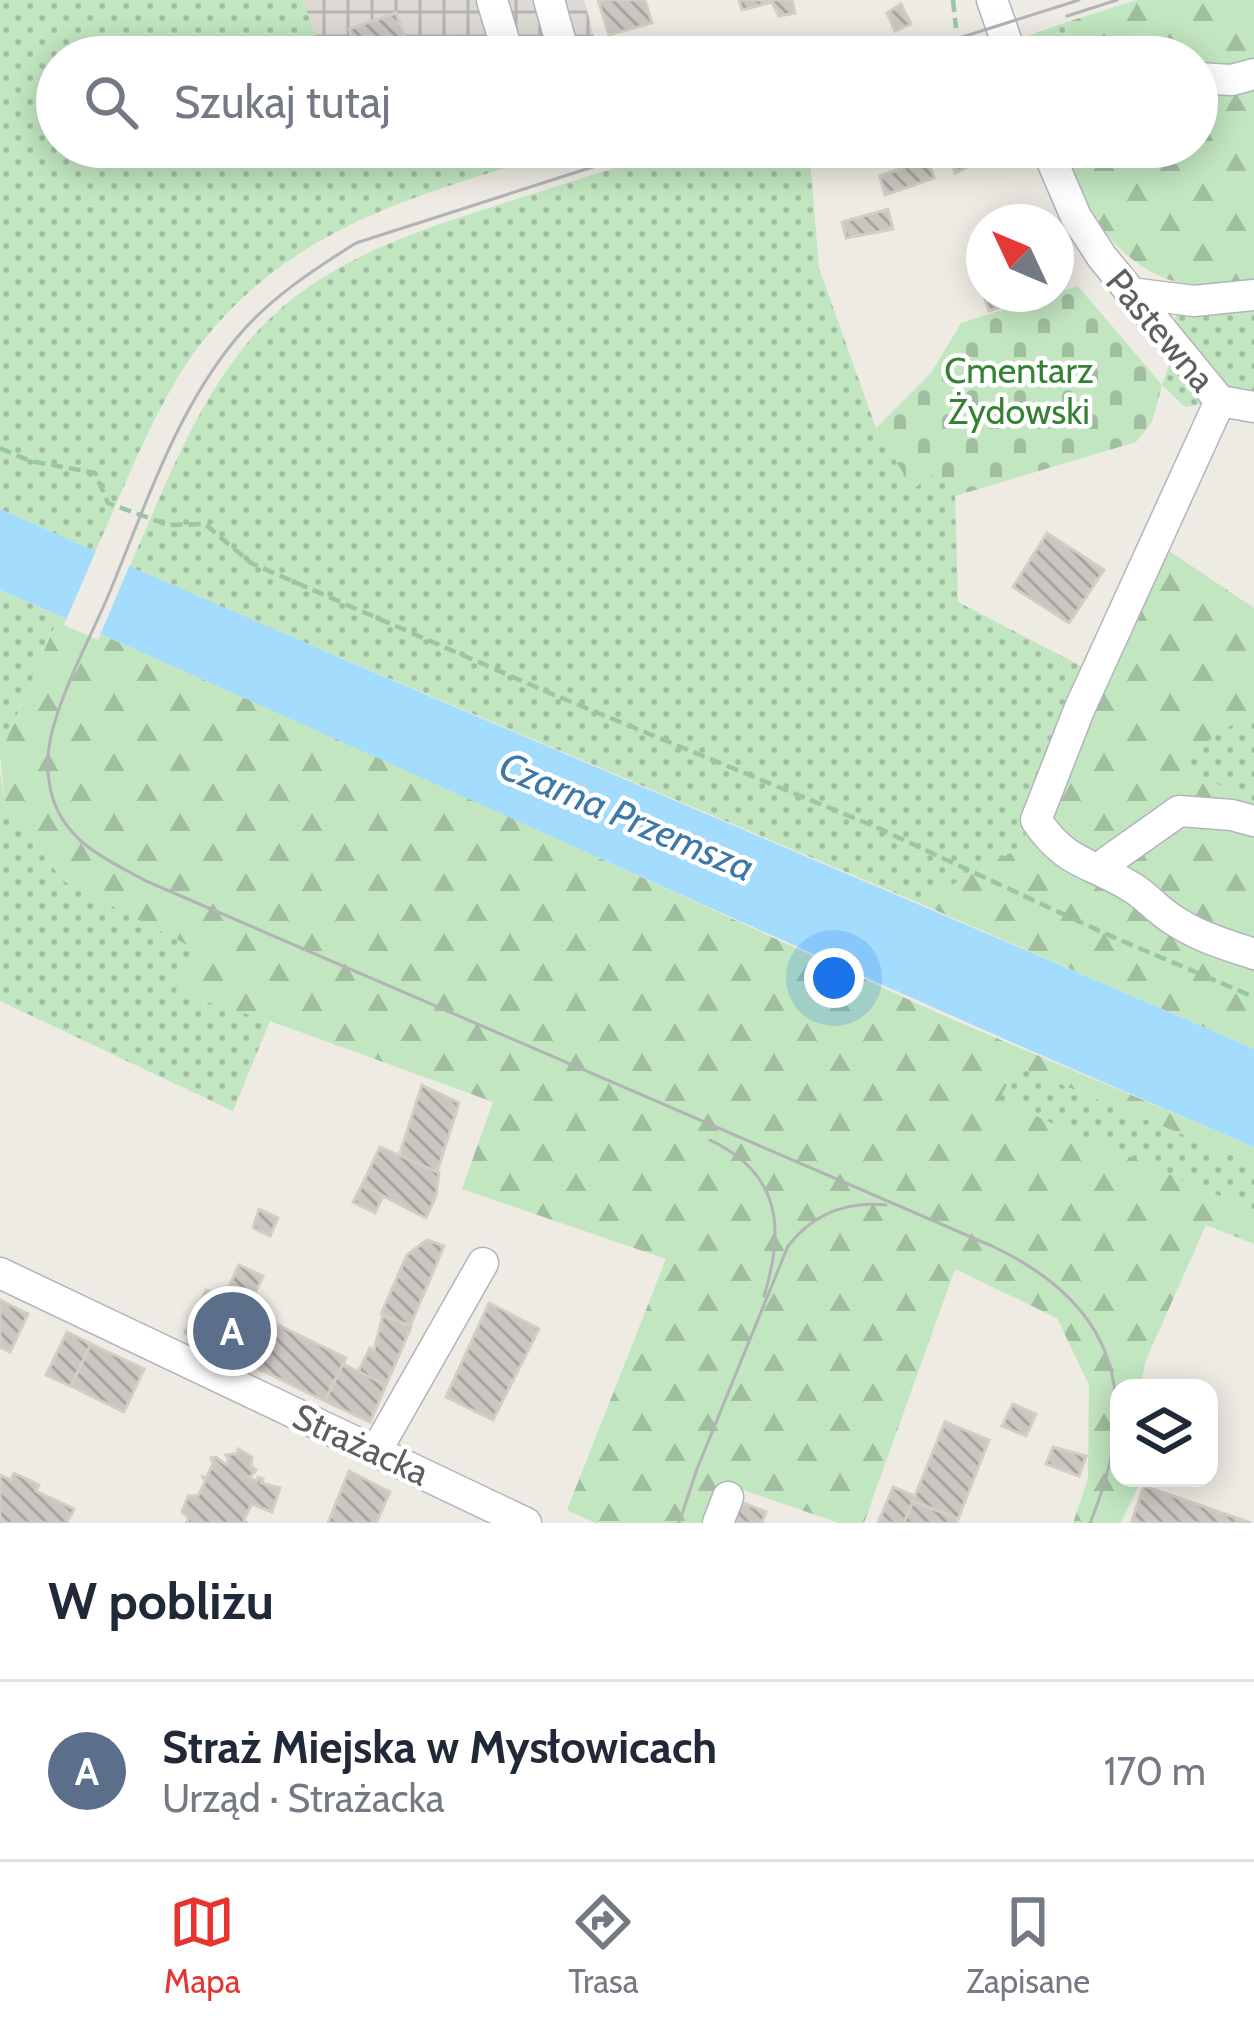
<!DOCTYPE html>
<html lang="pl">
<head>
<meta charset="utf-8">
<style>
	:root { --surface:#fff; --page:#f6f6f7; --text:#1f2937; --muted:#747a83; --line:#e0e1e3; --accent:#e83430 }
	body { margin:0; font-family:Cabin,sans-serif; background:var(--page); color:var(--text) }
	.controls { position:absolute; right:36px; bottom:36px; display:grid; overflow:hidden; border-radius:24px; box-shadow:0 6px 30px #0003 }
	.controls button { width:108px; height:108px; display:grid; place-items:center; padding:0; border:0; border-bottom:3px solid var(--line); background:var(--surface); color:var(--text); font:60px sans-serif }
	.compass { position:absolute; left:966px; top:204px; width:108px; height:108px; border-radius:50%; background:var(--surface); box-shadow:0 6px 30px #0003; rotate:314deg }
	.you { position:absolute; left:834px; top:978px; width:42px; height:42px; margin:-30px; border:9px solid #fff; border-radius:50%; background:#1a73e8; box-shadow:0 0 0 18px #1a73e833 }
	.badge { display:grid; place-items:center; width:78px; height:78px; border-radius:50%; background:var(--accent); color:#fff; font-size:39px; font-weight:700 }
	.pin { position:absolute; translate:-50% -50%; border:6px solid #fff; box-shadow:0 3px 12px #0006 }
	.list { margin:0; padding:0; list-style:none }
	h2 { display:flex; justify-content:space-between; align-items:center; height:156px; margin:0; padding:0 48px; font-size:51px }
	h2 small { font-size:39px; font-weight:400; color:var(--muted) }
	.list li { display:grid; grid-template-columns:78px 1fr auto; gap:36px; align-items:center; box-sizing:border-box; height:180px; padding:0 48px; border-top:3px solid var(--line) }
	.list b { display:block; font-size:45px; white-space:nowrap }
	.list p { margin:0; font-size:39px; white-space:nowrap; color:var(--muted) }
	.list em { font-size:39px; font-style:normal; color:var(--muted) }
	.icon { flex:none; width:66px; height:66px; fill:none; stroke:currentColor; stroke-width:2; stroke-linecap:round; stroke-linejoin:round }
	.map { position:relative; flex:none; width:1254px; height:1523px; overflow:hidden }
	.search { position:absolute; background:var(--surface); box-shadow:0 6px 30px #0003; left:36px; right:36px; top:36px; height:132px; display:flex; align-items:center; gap:30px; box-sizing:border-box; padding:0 42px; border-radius:66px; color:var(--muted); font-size:45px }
	.sheet { height:336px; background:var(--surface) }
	nav { display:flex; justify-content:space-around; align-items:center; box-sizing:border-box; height:168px; border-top:3px solid var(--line); background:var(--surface); font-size:33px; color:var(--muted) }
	nav a { display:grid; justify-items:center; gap:6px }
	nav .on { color:var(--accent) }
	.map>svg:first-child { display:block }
	.industrial { fill:url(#industrial-grid) }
	.grass { fill:url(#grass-dots) }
	.forest { fill:url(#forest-firs) }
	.cemetery { fill:url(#cemetery-stones) }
	.water { fill:#a4dcfe }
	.pier { fill:#eeebe4 }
	.building { fill:url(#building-back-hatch); stroke:#d3cdc2; stroke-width:3 }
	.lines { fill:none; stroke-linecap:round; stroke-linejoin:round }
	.minor-casing { stroke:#b1b5b9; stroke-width:33 }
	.path { stroke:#99c6a4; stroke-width:4.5; stroke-dasharray:12 6; stroke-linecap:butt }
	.minor { stroke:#fff; stroke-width:30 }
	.tram { stroke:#b2b3b4; stroke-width:3 }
	.labels { text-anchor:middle; stroke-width:9; stroke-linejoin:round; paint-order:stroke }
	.street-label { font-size:36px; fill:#5c6064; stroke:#fff }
	.park-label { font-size:36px; fill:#368235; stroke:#fff }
	.water-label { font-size:39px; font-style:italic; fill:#3e78a7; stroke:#fff }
</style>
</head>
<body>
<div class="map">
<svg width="1254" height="1523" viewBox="0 0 1254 1523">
	<defs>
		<pattern id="industrial-grid" width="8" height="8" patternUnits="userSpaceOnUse" patternTransform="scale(3)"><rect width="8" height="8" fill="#dddad6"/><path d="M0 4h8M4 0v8" fill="none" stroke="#b6b4b1"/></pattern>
		<pattern id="grass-dots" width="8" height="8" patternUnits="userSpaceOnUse" patternTransform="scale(3)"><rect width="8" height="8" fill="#c2e6c0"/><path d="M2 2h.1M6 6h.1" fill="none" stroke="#a1bea0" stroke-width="1.8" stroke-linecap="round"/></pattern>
		<pattern id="forest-firs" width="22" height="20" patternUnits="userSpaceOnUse" patternTransform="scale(3)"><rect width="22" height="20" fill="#c2e6c0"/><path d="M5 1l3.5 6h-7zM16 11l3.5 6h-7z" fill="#a1bea0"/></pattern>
		<pattern id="cemetery-stones" width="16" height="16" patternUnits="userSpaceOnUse" patternTransform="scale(3)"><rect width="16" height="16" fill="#c2e6c0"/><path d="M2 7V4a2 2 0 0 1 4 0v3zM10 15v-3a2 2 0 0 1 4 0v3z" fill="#a1bea0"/></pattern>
		<pattern id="building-back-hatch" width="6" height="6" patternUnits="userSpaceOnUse" patternTransform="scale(3)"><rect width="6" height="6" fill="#cac6c1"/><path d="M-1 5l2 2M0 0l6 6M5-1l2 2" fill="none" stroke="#a7a4a0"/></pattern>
	</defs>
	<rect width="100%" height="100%" fill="#eeebe4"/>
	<polygon class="industrial" points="303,0 584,0 600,57 323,57"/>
	<g class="grass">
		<path d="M0 0H303L323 57H57V147H578C429 191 280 225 187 363 149 420 124 489 95 552L0 509Z"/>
		<polygon points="1067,22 1064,49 1034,44 1025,37"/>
		<path d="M679 147H809L819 268 876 428 914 488 938 470 955 496 958 602 1083 667 1021 847 919 903 129 568C163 491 195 405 249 341 316 262 409 234 504 203 562 185 620 166 679 147Z"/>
		<polygon points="1254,305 1254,402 1220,401 1185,407 1162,385 1173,354 1176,311"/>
		<polygon points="0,590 59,616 0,755"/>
		<polygon points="1254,710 1254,802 1174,763"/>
		<polygon points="0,770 5,808 64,881 200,951 176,992 270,1021 233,1111 0,1001"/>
		<polygon points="1017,1066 1254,1164 1254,1211 998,1101"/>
	</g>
	<g class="forest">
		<path d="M1137 0H1254V282C1236 284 1215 289 1197 286 1124 278 1083 211 1059 147H1197V57H1063L1067 22Z"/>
		<polygon points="1147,536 1254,608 1254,710 1175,763 1254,802 1254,1049 919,903 1021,847 1083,667"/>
		<polygon points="59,616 348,743 949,1018 1254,1147 1254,1164 1017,1066 999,1100 1254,1211 1254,1244 1206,1225 1146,1360 1140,1388 1119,1388 1119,1478 1142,1478 1121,1523 1073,1523 1088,1479 1089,1385 1057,1318 955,1269 864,1523 839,1523 723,1483 706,1523 595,1523 567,1510 666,1259 462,1189 493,1102 270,1021 175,992 199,951 64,881 5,808 0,755"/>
	</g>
	<polygon class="cemetery" points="1078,286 1162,385 1152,422 1136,442 955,496 938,471 913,489 876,428 931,373 961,323"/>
	<path class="water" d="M0 509C416 694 837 867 1254 1049V1147C833 968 419 773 0 590Z"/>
	<polygon class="pier" points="98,546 131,562 98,640 64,625"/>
	<g class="building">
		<polygon points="598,0 645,0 652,23 609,35"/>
		<polygon points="739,0 792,0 795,13 779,16 772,2 742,10"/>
		<polygon points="901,4 911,24 895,31 887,13"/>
		<polygon points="396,13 410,51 455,37 461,57 358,57 349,29"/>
		<polygon points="948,147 978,147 982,160 955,173"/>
		<polygon points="978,147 1016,147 1017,149 982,160"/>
		<polygon points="928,159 934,178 885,195 880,176"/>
		<polygon points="888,209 893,229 846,238 842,222"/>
		<polygon points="983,293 984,294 1041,294 989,311"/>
		<polygon points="1047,533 1104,570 1069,623 1013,587"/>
		<polygon points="422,1085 459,1103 437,1172 399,1156"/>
		<polygon points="380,1147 439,1173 436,1196 426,1218 362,1185"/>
		<polygon points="362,1185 383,1196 375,1213 353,1202"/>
		<polygon points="259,1209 278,1218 270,1236 253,1228"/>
		<polygon points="427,1240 444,1246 410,1326 381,1314 407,1255"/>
		<polygon points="239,1265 263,1276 247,1310 223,1299"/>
		<polygon points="206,1290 346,1358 325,1401 185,1333"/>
		<polygon points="0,1300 28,1314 10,1352 0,1347"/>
		<polygon points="489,1303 539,1329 493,1420 446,1397"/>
		<polygon points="383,1315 411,1327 386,1385 358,1372 370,1348 374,1350"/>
		<polygon points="67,1332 91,1344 71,1386 46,1375"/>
		<polygon points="91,1344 144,1369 124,1412 71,1386"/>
		<polygon points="343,1364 386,1385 370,1422 325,1401"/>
		<polygon points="1013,1404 1036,1414 1026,1436 1002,1426"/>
		<polygon points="945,1422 989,1440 958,1519 913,1501"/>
		<polygon points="1053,1447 1086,1456 1079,1476 1046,1464"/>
		<polygon points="238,1449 252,1457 251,1466 256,1470 249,1478 257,1481 258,1477 263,1479 261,1483 280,1488 272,1512 252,1504 244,1519 247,1523 186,1523 189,1518 182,1512 188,1496 198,1496 205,1482 203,1477 206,1478 213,1464 211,1458 216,1457 226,1465 229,1459 226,1455 238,1453"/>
		<polygon points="349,1471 390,1492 376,1523 328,1523"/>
		<polygon points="14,1473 39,1485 36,1491 74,1509 67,1523 0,1523 0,1475 11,1480"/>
		<polygon points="1144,1486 1251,1523 1131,1523"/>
		<polygon points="893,1487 915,1496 904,1523 878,1523"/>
		<polygon points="913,1501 958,1519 956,1523 904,1523"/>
		<polygon points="741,1502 766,1512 762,1523 733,1523"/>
	</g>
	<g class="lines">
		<defs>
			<g id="minor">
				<polyline points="492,0 509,57"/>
				<polyline points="549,0 565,57"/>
				<polyline points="992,0 1012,57"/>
				<polyline points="1197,78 1232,80 1254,74"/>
				<path d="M1046 147 1076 217 1102 257 1220 401 1079 710 1036 820C1067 866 1090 861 1133 888 1146 896 1156 908 1169 917 1196 936 1224 944 1254 954"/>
				<polyline points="1130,293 1194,301 1254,295"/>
				<polyline points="1220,401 1254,407"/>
				<polyline points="1104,872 1107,862 1179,811 1232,815 1254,821"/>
				<polyline points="0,1273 526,1523"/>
				<polyline points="376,1451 483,1263"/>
				<polyline points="718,1523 728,1497"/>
			</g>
		</defs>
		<use href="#minor" class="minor-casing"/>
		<g class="path">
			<polyline points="953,0 956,28"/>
			<polyline points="0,448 30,461 95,473 108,503 168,525 205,524 251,563 552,694 876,827 1106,934 1254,997"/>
		</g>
		<use href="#minor" class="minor"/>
		<g class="tram">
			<polyline points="1067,16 1117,0"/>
			<polyline points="899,57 1079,0"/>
			<path d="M655 147 356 243C313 270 267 300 235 340 174 414 143 513 106 601 87 644 62 690 51 736 46 757 47 779 53 799 68 844 108 860 146 881L992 1246C1119 1306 1142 1398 1090 1523"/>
			<path d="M710 1140C781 1174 785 1228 764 1296"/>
			<path d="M679 1523 697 1469 788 1246C813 1214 846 1201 886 1205"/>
		</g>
	</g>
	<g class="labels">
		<g class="street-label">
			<text transform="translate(1161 330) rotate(50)" y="13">Pastewna</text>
			<text transform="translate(361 1444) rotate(25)" y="13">Strażacka</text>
		</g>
		<g class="park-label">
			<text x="1019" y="383">Cmentarz<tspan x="1019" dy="41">Żydowski</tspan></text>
		</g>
		<g class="water-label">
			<text transform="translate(627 816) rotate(23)" y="14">Czarna Przemsza</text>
		</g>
	</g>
</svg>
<div class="controls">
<button><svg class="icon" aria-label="layers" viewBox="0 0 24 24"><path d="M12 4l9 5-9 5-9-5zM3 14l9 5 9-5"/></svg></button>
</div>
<svg class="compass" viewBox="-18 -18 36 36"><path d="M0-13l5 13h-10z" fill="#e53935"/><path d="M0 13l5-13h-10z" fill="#747a83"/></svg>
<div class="you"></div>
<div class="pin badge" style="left:232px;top:1331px;background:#5c6f8a">A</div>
<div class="search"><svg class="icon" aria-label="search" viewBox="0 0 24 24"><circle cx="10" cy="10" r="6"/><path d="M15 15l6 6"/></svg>Szukaj tutaj</div>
</div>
<section class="sheet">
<h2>W pobliżu<small></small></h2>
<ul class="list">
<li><span class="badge" style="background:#5c6f8a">A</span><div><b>Straż Miejska w Mysłowicach</b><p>Urząd · Strażacka</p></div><em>170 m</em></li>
</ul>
</section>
<nav>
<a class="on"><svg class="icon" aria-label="map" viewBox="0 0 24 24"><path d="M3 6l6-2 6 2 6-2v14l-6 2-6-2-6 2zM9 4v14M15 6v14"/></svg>Mapa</a>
<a><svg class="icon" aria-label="directions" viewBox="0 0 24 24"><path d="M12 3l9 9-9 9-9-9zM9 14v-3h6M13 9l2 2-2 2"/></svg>Trasa</a>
<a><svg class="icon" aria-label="saved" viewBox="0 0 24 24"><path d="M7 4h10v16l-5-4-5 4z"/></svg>Zapisane</a>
</nav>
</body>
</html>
